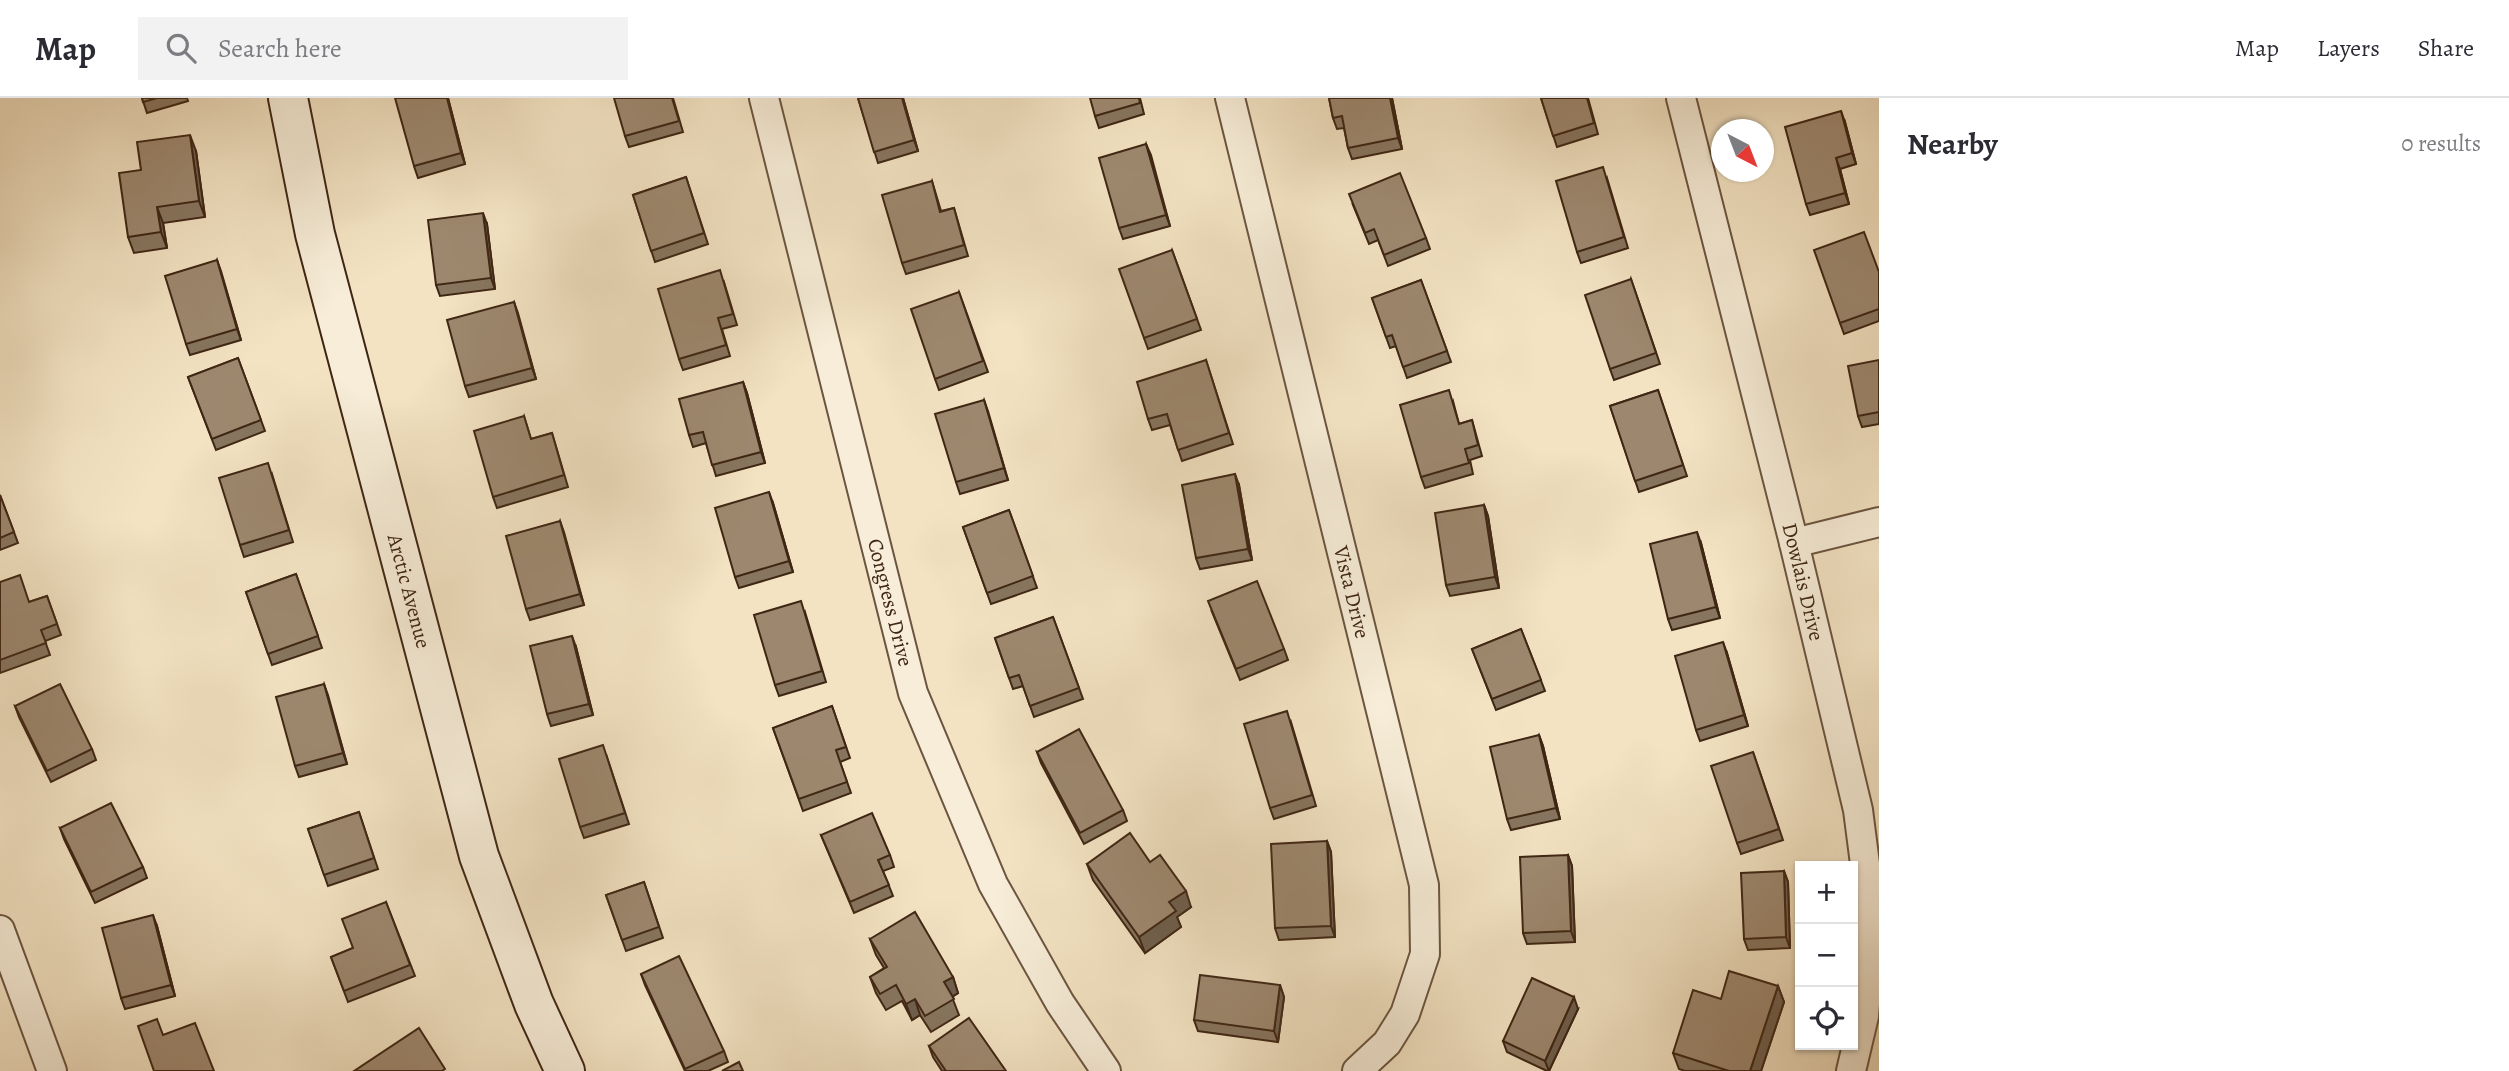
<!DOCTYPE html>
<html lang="en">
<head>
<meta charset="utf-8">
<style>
	:root { --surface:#fff; --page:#f2f2f3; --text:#2b2b33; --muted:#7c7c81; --line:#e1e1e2 }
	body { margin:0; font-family:Alegreya,serif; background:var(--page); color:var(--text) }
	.controls { position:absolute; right:21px; bottom:21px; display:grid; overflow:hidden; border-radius:0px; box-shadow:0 2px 5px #0004 }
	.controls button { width:63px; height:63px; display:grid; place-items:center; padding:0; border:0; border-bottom:2px solid var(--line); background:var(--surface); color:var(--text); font:35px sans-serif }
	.compass { position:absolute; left:1711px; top:21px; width:63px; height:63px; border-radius:50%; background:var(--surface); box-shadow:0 2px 5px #0004; rotate:138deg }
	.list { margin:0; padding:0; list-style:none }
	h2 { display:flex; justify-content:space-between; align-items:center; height:91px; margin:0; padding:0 28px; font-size:30px }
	h2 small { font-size:23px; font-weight:400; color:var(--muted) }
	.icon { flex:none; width:38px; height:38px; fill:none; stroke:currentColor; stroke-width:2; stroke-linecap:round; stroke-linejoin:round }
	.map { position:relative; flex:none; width:1879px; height:973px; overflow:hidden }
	header { display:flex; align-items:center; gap:42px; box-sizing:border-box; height:98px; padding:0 35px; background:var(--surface); border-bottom:2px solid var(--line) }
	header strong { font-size:33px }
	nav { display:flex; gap:38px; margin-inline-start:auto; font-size:24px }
	.search { width:490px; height:63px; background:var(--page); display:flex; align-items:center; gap:18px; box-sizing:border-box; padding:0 24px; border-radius:0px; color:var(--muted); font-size:26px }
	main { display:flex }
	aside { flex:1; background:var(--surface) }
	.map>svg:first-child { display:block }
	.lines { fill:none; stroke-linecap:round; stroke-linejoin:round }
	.street-casing { stroke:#6c5540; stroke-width:32 }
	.secondary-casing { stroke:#3f2614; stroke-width:42 }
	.street { stroke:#f7edd8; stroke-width:28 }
	.secondary { stroke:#f7edd8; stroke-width:38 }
	.wall { fill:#87755f; stroke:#3f2614; stroke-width:2 }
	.shaded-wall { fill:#6e5f4e; stroke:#3f2614; stroke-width:2 }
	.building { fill:#9d886f; stroke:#3f2614; stroke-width:2 }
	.labels { text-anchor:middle; stroke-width:5; stroke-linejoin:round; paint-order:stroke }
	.street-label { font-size:21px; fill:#3f2614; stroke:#f7edd8 }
</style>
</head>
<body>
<header>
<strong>Map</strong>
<div class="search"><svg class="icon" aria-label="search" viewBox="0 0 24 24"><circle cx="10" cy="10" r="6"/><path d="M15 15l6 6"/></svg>Search here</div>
<nav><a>Map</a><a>Layers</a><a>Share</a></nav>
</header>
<main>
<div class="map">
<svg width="1879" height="973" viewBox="0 0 1879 973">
	<rect width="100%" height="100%" fill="#f3e3c3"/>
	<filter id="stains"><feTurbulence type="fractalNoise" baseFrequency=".00286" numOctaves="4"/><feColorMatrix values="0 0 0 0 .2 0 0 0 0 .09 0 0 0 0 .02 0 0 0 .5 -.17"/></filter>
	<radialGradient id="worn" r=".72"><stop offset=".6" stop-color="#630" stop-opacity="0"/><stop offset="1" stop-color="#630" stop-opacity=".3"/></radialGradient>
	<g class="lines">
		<defs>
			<g id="street">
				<path id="s1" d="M764 0 913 595 993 786 1060 905 1106 973"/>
				<path id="s2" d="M1230 0 1424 787 1425 856 1405 916 1387 945 1357 973"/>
				<path id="s3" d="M1681 0 1794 445 1858 712 1872 820 1864 918 1851 973"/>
				<polyline points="1794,445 1879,424"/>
				<polyline points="0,832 52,973"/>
			</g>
			<g id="secondary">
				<path id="s4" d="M288 0 315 136 479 758 534 906 565 973"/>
			</g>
		</defs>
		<use href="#street" class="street-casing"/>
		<use href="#secondary" class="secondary-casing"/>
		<use href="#street" class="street"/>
		<use href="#secondary" class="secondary"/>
	</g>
	<g class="wall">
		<polygon points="142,0 187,0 188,3 147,15"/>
		<polygon points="448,0 465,66 418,80 414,68"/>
		<polygon points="673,0 683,34 629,49 625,38"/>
		<polygon points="858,0 903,0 918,53 878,65"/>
		<polygon points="1140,0 1144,16 1099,30 1095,18"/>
		<polygon points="1329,0 1392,0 1402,51 1352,61 1348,50 1344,30 1337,31 1333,20"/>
		<polygon points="1541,0 1588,0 1598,36 1557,49"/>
		<polygon points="1845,24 1856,66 1840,71 1849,106 1810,117 1806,106"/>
		<polygon points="1146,46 1170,128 1123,141 1119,130"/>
		<polygon points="196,53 205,119 163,125 167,150 134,155 128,139 141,72"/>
		<polygon points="686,79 708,146 655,164 633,97"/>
		<polygon points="1607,80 1628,150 1581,165 1577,154"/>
		<polygon points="932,83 941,113 954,110 968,158 906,176 902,165"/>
		<polygon points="1353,107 1426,140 1430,151 1388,168 1378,142 1369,146"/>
		<polygon points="487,126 495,191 440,198 436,187"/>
		<polygon points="1172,152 1201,232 1148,251 1144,240"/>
		<polygon points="217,162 241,242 190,257 186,246"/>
		<polygon points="1879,174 1879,223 1844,236 1840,225"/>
		<polygon points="1631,181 1660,266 1614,282 1610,271"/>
		<polygon points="1421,182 1451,264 1407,280 1396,248 1390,250 1372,200"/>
		<polygon points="724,184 737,227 722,231 730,258 683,272 679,261"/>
		<polygon points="959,194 988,274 939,292 935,281"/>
		<polygon points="514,204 536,281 469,299 465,288"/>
		<polygon points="238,260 265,333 216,352 188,279"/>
		<polygon points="1206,262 1233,346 1182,363 1170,327 1152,332 1148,321"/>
		<polygon points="1879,262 1879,326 1862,329 1858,318"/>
		<polygon points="743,284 747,295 765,365 716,378 706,345 693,349 689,337"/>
		<polygon points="1658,292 1687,378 1639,394 1610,308"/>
		<polygon points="984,302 1008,382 960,396 956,384"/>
		<polygon points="1453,303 1459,326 1472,322 1482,358 1470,362 1473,376 1425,390 1421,379"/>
		<polygon points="524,318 531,341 552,335 568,389 497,410 493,399"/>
		<polygon points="272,376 293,444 244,459 240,447"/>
		<polygon points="1239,387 1252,462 1200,471 1196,460"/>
		<polygon points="0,397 18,445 0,452"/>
		<polygon points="773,405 793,474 739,490 735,479"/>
		<polygon points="1484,407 1488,418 1499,490 1450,498 1446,487"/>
		<polygon points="1009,412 1037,490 991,506 963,429"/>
		<polygon points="560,423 584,507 530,522 526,511"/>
		<polygon points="1701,445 1720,520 1672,532 1668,521"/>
		<polygon points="296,476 322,550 272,567 246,494"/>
		<polygon points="0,484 29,504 47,498 61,537 45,543 50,557 0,575"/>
		<polygon points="805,514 826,584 779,598 775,587"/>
		<polygon points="1212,514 1284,551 1288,562 1240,582"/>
		<polygon points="1053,519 1083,601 1034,619 1023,588 1013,591 995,540"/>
		<polygon points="1521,531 1545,593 1496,612 1472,551"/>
		<polygon points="576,549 593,617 551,628 547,616"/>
		<polygon points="1727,555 1748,628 1700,643 1696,632"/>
		<polygon points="324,586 347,666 299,679 295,668"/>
		<polygon points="15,608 92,651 96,662 51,684 19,619"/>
		<polygon points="832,608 850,660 840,664 851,695 803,713 773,630"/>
		<polygon points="1291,624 1316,708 1274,721 1270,710"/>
		<polygon points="1539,637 1543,648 1560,721 1511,732 1507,721"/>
		<polygon points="1037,654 1123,712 1127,723 1084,746 1041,665"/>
		<polygon points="1753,654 1783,742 1741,756 1737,745"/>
		<polygon points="607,659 629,726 584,740 580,729"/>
		<polygon points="359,714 378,771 328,788 308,731"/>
		<polygon points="60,730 143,769 147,780 95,805 64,741"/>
		<polygon points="821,737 890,757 894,769 883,773 893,798 854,815"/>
		<polygon points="1327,743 1331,754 1335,839 1279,842 1275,830"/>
		<polygon points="1568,757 1572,768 1575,844 1527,846 1523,835"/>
		<polygon points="1150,764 1191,809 1177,819 1181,829 1145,855 1093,782 1087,766"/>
		<polygon points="1784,773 1788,784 1790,850 1748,852 1744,841"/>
		<polygon points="644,784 663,840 626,853 606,797"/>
		<polygon points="386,804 415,878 348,904 331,859 353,850"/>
		<polygon points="157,828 175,898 125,911 121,900"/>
		<polygon points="870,841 953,879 958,895 952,899 959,917 931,934 920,917 912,922 902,903 886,912 876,895 870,879 884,870 876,857"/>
		<polygon points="641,876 724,953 728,964 708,973 685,973 645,887"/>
		<polygon points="1280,887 1284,899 1278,944 1198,933 1194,922"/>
		<polygon points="1778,888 1784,904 1761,973 1685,973 1679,971 1673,955 1721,901"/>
		<polygon points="1578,911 1549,973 1547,973 1507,954 1503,943"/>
		<polygon points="929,948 1006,973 942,973 933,959"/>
	</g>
	<g class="shaded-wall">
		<polygon points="447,0 448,0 465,66 461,55"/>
		<polygon points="902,0 903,0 918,53 914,42"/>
		<polygon points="1390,0 1392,0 1402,51 1398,40"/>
		<polygon points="1841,13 1845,24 1856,66 1852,55"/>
		<polygon points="190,37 196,53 205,119 199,103"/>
		<polygon points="1146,46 1151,57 1170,128 1166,117"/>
		<polygon points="1836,60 1840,71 1849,106 1845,95"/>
		<polygon points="157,109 163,125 167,150 161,134"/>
		<polygon points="483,115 487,126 495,191 491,180"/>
		<polygon points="217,162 221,173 241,242 237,231"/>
		<polygon points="514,204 518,215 536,281 532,270"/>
		<polygon points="743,284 747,295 765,365 761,354"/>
		<polygon points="984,302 988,313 1008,382 1004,370"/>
		<polygon points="1235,376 1239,387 1252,462 1248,451"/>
		<polygon points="769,394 773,405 793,474 789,463"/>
		<polygon points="1484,407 1488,418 1499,490 1495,479"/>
		<polygon points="560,423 564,434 584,507 580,496"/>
		<polygon points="1697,434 1701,445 1720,520 1716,509"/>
		<polygon points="572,538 576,549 593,617 589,606"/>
		<polygon points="1723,544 1727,555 1748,628 1744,617"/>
		<polygon points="324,586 328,597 347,666 343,655"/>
		<polygon points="1539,637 1543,648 1560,721 1556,710"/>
		<polygon points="1327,743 1331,754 1335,839 1331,828"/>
		<polygon points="1568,757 1572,768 1575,844 1571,833"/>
		<polygon points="1784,773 1788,784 1790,850 1786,839"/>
		<polygon points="1186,793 1191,809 1177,819 1181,829 1145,855 1139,839 1169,804"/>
		<polygon points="153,817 157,828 175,898 171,887"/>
		<polygon points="953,879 958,895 950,900 944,884"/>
		<polygon points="1280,887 1284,899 1278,944 1274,933"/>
		<polygon points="1778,888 1784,904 1761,973 1750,973"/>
		<polygon points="1574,899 1578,911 1549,973 1545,963"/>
		<polygon points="915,901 920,917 912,922 906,906"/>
	</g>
	<g class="building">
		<polygon points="142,0 157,0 143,4"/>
		<polygon points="395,0 447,0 461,55 414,68"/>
		<polygon points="614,0 672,0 679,23 625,38"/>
		<polygon points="858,0 902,0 914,42 874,54"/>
		<polygon points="1090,0 1139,0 1140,5 1095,18"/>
		<polygon points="1329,0 1390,0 1398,40 1348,50 1342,18 1333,20"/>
		<polygon points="1541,0 1587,0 1594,25 1553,38"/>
		<polygon points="1841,13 1852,55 1836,60 1845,95 1806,106 1785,29"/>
		<polygon points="190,37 199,103 157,109 161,134 128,139 119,75 141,72 137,44"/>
		<polygon points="1146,46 1166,117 1119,130 1099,60"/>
		<polygon points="1603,69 1624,139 1577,154 1556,83"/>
		<polygon points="1400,75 1426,140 1384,157 1374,131 1365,135 1349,96"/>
		<polygon points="686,79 704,135 651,153 633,97"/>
		<polygon points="932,83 940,114 954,110 964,147 902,165 882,97"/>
		<polygon points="483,115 491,180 436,187 428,122"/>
		<polygon points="1864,134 1879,174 1879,211 1840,225 1814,152"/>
		<polygon points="1172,152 1197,221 1144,240 1119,171"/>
		<polygon points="217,162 237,231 186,246 165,178"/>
		<polygon points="720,172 733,216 718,220 726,247 679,261 658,191"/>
		<polygon points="1631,181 1656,255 1610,271 1585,197"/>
		<polygon points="1421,182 1447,253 1403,269 1392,237 1386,239 1372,200"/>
		<polygon points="959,194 983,263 935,281 911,211"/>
		<polygon points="514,204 532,270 465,288 447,222"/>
		<polygon points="238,260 261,322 212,341 188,279"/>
		<polygon points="1206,262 1229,335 1178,352 1167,316 1148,321 1137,284"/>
		<polygon points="1879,262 1879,314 1858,318 1848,268"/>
		<polygon points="743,284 761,354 712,367 703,334 689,337 679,301"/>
		<polygon points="1449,292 1459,326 1472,322 1478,347 1465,351 1469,365 1421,379 1400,307"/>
		<polygon points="1658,292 1683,367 1635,383 1610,308"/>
		<polygon points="984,302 1004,370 956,384 935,316"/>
		<polygon points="524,318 531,341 552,335 564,377 493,399 474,333"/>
		<polygon points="268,365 289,432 240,447 219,380"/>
		<polygon points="1235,376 1248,451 1196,460 1182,387"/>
		<polygon points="769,394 789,463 735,479 715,410"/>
		<polygon points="0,397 14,434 0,440"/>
		<polygon points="1484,407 1495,479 1446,487 1435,415"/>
		<polygon points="1009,412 1033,478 987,495 963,429"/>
		<polygon points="560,423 580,496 526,511 506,438"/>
		<polygon points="1697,434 1716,509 1668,521 1650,446"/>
		<polygon points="296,476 318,538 268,556 246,494"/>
		<polygon points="20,477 29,504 47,498 57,526 41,532 46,545 0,562 0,484"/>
		<polygon points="1257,483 1284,551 1236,571 1208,503"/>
		<polygon points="801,503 822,573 775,587 754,517"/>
		<polygon points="1053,519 1079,590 1030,608 1019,577 1009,580 995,540"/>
		<polygon points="1521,531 1541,582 1492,601 1472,551"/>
		<polygon points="572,538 589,606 547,616 530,548"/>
		<polygon points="1723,544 1744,617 1696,632 1675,558"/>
		<polygon points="60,586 92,651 47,673 15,608"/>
		<polygon points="324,586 343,655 295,668 276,599"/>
		<polygon points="832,608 846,649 836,652 847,684 799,701 773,630"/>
		<polygon points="1287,613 1312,697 1270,710 1244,626"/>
		<polygon points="1079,631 1123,712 1080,735 1037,654"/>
		<polygon points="1539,637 1556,710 1507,721 1490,649"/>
		<polygon points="603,647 625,715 580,729 559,661"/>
		<polygon points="1753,654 1779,731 1737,745 1711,668"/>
		<polygon points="111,705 143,769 91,794 60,730"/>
		<polygon points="359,714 374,760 324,777 308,731"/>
		<polygon points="872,715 890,757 878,762 889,787 850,804 821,737"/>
		<polygon points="1130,735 1150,764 1160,757 1186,793 1169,804 1176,813 1139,839 1087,766"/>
		<polygon points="1327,743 1331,828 1275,830 1271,746"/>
		<polygon points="1568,757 1571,833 1523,835 1520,759"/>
		<polygon points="1784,773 1786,839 1744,841 1741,775"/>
		<polygon points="644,784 659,829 622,842 606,797"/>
		<polygon points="386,804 410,867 344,893 331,859 353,850 342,821"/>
		<polygon points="915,814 953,879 944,884 954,901 925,918 915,901 906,906 896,887 880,896 870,879 887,869 870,841"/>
		<polygon points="153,817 171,887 121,900 102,830"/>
		<polygon points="679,858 724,953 685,971 641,876"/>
		<polygon points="1729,873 1778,888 1750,973 1729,973 1673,955 1693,892 1721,901"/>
		<polygon points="1200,877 1280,887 1274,933 1194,922"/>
		<polygon points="1532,880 1574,899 1545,963 1503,943"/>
		<polygon points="969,920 1006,973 946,973 929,948"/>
		<polygon points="157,921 163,937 195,925 214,973 154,973 138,928"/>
		<polygon points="419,930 445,971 442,973 354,973"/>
		<polygon points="739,964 743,973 722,973"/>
	</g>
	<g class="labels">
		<g class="street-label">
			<text dy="7" stroke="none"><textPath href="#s3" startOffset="499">Dowlais Drive</textPath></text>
			<text dy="7" stroke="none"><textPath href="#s4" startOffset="508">Arctic Avenue</textPath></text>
			<text dy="7" stroke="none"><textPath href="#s2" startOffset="509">Vista Drive</textPath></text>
			<text dy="7" stroke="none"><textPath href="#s1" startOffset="520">Congress Drive</textPath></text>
		</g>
	</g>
	<rect width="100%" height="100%" filter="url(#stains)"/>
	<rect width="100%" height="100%" fill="url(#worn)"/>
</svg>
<div class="controls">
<button>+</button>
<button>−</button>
<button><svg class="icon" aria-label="locate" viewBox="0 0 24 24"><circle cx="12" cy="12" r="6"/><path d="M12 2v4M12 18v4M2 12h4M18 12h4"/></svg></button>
</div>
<svg class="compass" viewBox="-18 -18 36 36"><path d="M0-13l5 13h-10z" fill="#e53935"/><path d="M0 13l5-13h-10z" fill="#7c7c81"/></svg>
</div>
<aside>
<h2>Nearby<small>0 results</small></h2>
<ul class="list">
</ul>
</aside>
</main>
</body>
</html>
